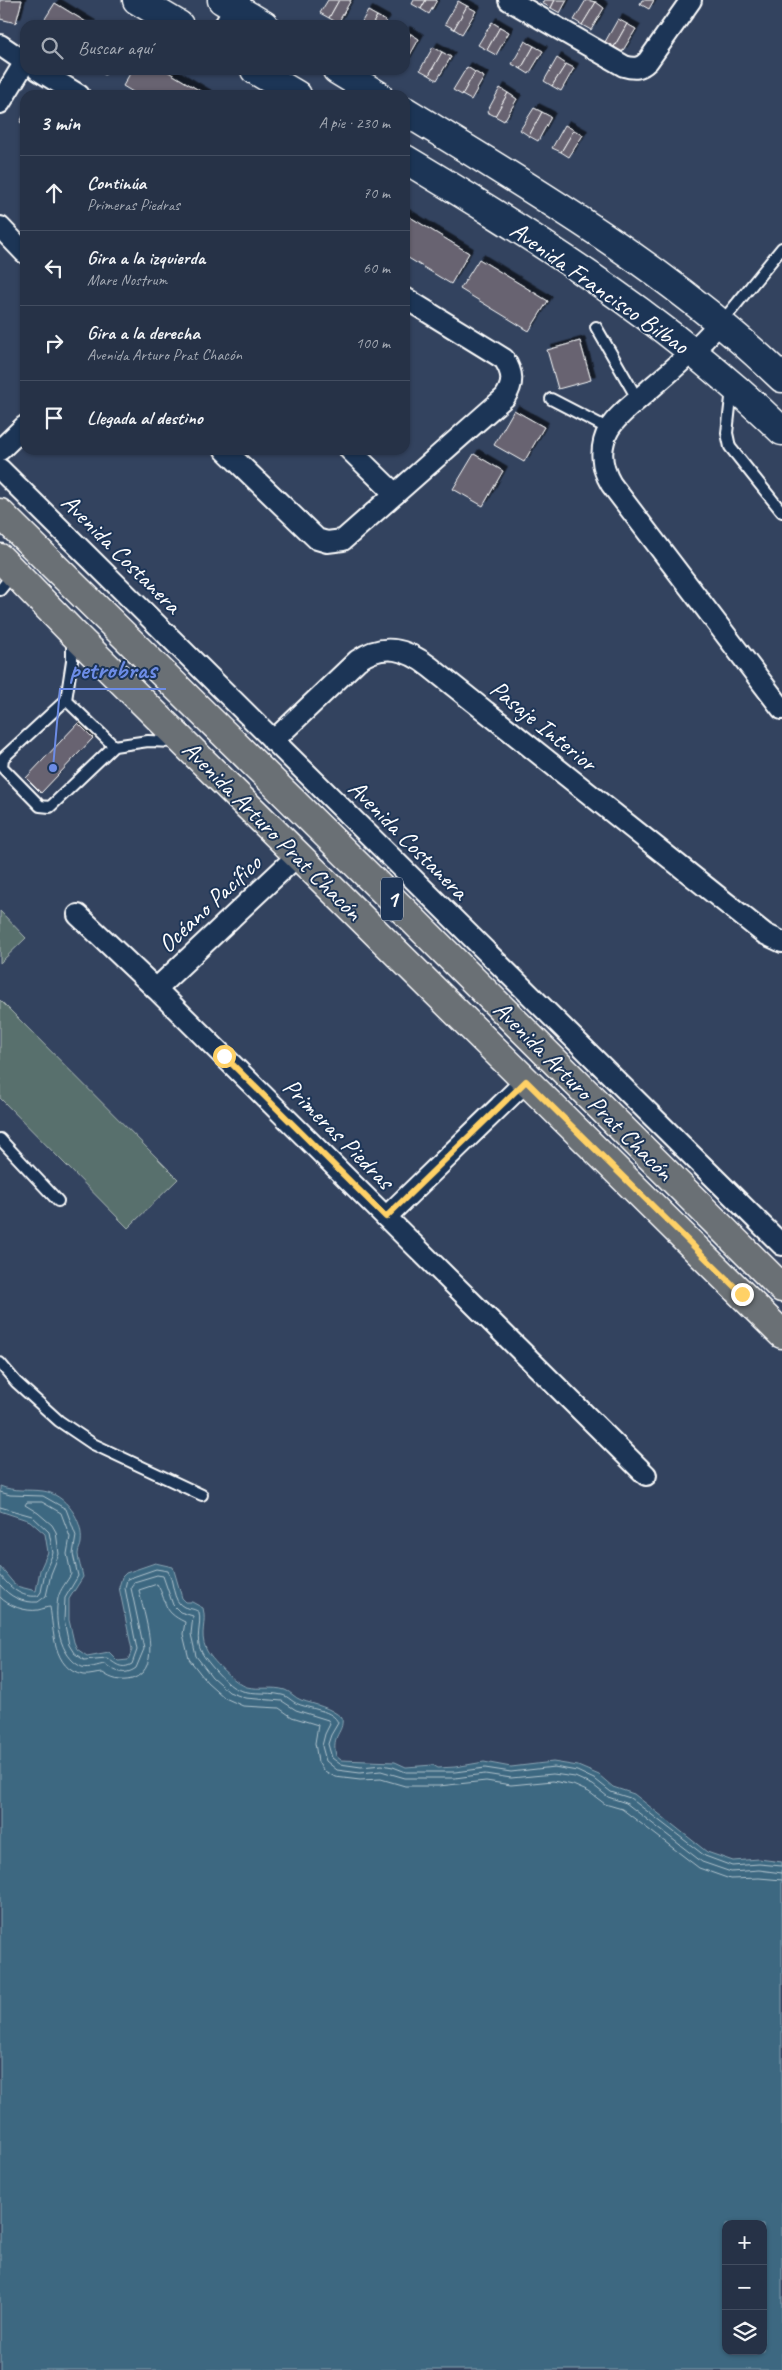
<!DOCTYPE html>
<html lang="es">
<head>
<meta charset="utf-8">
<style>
	:root { --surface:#263247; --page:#2e3a4e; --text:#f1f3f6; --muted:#a4aab4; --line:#424d60 }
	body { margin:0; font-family:Caveat,sans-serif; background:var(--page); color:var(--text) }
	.controls { position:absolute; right:15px; bottom:15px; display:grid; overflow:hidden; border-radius:10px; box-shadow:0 1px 4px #0004 }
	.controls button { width:45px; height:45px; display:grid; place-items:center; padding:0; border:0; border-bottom:1px solid var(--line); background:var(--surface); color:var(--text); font:25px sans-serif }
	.stop { position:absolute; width:15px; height:15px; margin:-11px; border:4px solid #ffd166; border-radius:50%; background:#fff }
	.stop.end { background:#ffd166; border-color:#fff; box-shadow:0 1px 5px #0008 }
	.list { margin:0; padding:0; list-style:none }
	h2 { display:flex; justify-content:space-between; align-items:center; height:65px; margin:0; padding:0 20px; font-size:21px }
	h2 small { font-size:16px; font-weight:400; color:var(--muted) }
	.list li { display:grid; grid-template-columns:32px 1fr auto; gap:15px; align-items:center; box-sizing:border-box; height:75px; padding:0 20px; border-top:1px solid var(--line) }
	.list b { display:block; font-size:19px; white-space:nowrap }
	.list p { margin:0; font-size:16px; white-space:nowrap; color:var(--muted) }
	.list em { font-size:16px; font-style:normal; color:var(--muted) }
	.icon { flex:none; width:28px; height:28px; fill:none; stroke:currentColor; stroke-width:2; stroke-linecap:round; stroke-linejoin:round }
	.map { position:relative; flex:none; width:782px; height:2370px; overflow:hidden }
	.search { position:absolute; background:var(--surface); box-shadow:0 1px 4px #0004; left:20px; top:20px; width:390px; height:55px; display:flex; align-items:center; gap:12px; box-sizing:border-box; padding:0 18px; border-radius:15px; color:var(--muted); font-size:19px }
	.panel { position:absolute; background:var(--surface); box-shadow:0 1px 4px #0004; left:20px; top:90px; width:390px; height:365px; border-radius:15px }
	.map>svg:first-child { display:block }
	.green { fill:#58706d; stroke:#acb8b6 }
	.water { fill:#3c6881; stroke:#8aa4b3; fill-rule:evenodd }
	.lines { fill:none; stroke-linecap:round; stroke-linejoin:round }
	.shore { stroke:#b1c3cd; stroke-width:1 }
	.building { fill:#676471; stroke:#fff; filter:url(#shadow) }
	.service-casing { stroke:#fff; stroke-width:14 }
	.minor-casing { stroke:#fff; stroke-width:24 }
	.secondary-casing { stroke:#fff; stroke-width:31 }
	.primary-casing { stroke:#fff; stroke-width:31 }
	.service { stroke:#1d3557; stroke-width:10 }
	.minor { stroke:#1d3557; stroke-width:20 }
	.secondary { stroke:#1d3557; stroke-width:28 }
	.primary { stroke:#6b6f75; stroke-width:28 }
	.route { stroke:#ffd166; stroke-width:6 }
	.labels { text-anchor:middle; stroke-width:4; stroke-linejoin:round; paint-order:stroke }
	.shield { fill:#1d3557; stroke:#bbc2cd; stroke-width:1 }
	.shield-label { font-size:24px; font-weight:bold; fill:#fff }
	.street-label { font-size:25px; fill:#fff; stroke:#1d3557 }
	.leader { fill:none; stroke:#6c8ce6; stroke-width:2 }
	.callout-dot { fill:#6c8ce6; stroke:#1d3557; stroke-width:2 }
	.callout-label { font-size:26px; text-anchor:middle; font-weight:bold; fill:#6c8ce6; stroke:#1d3557; stroke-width:4; stroke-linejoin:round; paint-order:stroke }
</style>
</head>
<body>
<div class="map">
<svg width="782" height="2370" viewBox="0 0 782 2370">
	<defs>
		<filter id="shadow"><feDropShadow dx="4.5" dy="-4.5" stdDeviation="0" flood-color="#0009"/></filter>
	</defs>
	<rect width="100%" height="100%" fill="#33435f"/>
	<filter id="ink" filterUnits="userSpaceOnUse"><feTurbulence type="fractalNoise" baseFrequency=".02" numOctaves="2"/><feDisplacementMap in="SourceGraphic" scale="10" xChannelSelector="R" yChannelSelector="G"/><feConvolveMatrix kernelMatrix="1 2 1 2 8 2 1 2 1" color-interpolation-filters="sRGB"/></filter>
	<g filter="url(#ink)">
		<g class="green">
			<polygon points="0,911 26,938 0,963"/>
			<polygon points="0,1000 178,1179 128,1228 0,1098"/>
		</g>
		<path class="water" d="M0 1486C14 1492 28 1489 43 1491 65 1494 84 1520 81 1543 81 1546 78 1550 78 1554 78 1561 82 1570 83 1577L69 1599V1620L74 1642 77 1649 87 1656 109 1652 118 1661 128 1660 132 1650 119 1587 122 1577 126 1573 155 1563 173 1567 182 1598 186 1602H192L203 1608C207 1623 199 1633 206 1649 210 1659 236 1684 247 1687 259 1690 273 1686 285 1690 291 1692 295 1698 301 1700 316 1705 330 1707 342 1718 344 1734 331 1733 336 1756L341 1760 395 1762 406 1767 433 1765 438 1768 455 1767 484 1762 511 1767 553 1762 578 1766 599 1775 613 1787 634 1794 707 1852 733 1861 759 1859 782 1862V2370H0V1567L16 1586 36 1591 40 1570 48 1552 45 1534 30 1521 0 1511ZM726 2224H763V2351H726Z"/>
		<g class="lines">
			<g class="shore">
				<path d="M0 1492 10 1495 43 1496 66 1509 76 1536 73 1554 78 1576 65 1598 64 1620 69 1645 74 1653 84 1660 107 1658C116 1664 121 1670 132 1664L137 1650 125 1588 127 1579 156 1569 168 1571C174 1580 172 1602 184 1607 189 1609 193 1608 199 1612 202 1625 194 1639 202 1653 206 1661 225 1682 233 1687 247 1696 266 1691 282 1695 288 1696 292 1702 298 1704 310 1709 334 1710 338 1723L331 1735 328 1744 332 1758 340 1764 361 1767 382 1765 393 1767 406 1772H455L485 1768 511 1772 554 1767 577 1771 596 1780 611 1792 630 1798 705 1856 732 1866 759 1864 782 1866"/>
				<path d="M0 1507 32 1516 49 1532 53 1553 45 1572 41 1592 38 1596C20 1598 10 1587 0 1575"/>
				<path d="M0 1585C10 1597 22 1603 38 1602L46 1596 51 1574 59 1554 56 1532 52 1525 38 1513 25 1505 27 1502H42L61 1513 70 1537 67 1554 71 1574C67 1582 60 1589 58 1598 54 1620 59 1657 82 1667 89 1669 98 1665 105 1664 115 1672 125 1676 136 1668L144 1649 131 1588 134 1582 157 1575 163 1576 173 1605 180 1612 193 1616 191 1634 196 1656 212 1677 229 1692 245 1698 282 1701 296 1710 328 1720 330 1724 325 1734 322 1746 326 1761 337 1770 360 1773 381 1771 405 1778H455L485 1774 511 1778 553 1774 575 1777 593 1785 608 1797 626 1803 702 1862 731 1872 759 1870 782 1873"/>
				<path d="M0 1597C8 1606 26 1612 38 1610 43 1609 46 1607 50 1607 54 1630 52 1669 83 1675 90 1676 96 1673 103 1673 111 1679 121 1682 132 1679 165 1668 143 1614 139 1590L157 1584C168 1602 161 1611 185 1622L183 1634 189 1659 207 1682 225 1698 243 1706 279 1708 292 1717 318 1725 315 1743 318 1762 323 1770 335 1777 360 1780 381 1779 405 1786H439L486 1781 511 1785 553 1781 573 1785 589 1792 605 1804 622 1809 699 1868 730 1879 759 1878 782 1880"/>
			</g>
		</g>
		<g class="building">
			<polygon points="0,0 22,0 16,23 0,19"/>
			<polygon points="328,0 339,0 329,18 320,13"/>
			<polygon points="339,0 351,0 338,23 329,18"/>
			<polygon points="414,0 426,0 421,9 412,4"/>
			<polygon points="426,0 437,0 429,14 421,9"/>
			<polygon points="544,0 555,0 551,8 542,3"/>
			<polygon points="555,0 567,0 560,13 551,8"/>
			<polygon points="586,0 596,2 582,25 574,20"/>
			<polygon points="642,0 654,0 649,9 640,4"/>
			<polygon points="458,1 467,6 454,29 445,24"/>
			<polygon points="596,2 604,8 591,30 582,25"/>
			<polygon points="55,3 91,25 41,25"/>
			<polygon points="467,6 476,11 462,34 454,29"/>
			<polygon points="368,11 377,16 372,25 360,25"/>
			<polygon points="377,16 386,21 383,25 372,25"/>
			<polygon points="618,19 627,24 614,47 605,42"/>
			<polygon points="492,22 500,27 487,50 478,45"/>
			<polygon points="627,24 636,29 622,52 614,47"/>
			<polygon points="500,27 509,32 496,55 487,50"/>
			<polygon points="405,31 411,34 405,44"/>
			<polygon points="411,34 419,39 406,62 405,44"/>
			<polygon points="525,41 534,46 521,69 512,64"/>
			<polygon points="534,46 543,51 529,74 521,69"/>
			<polygon points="433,47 442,52 429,75 420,70"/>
			<polygon points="442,52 451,57 437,80 429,75"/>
			<polygon points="557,58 566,64 552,86 544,81"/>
			<polygon points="566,64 574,68 561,91 552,86"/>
			<polygon points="467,67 475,72 462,95 453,90"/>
			<polygon points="97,70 109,70 105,75"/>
			<polygon points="132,70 165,70 207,95 138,95 123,86"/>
			<polygon points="475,72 484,77 471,100 462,95"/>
			<polygon points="500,88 508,93 495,116 487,112"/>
			<polygon points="508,93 517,99 504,121 495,116"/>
			<polygon points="534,108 542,112 529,136 520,130"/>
			<polygon points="542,112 551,117 538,141 529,136"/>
			<polygon points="25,113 25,125 20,122"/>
			<polygon points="565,125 574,130 561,152 552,148"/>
			<polygon points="574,130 583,135 569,157 561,152"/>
			<polygon points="405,214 469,253 451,284 405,256"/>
			<polygon points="479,259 548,301 529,331 460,289"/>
			<polygon points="580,341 591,380 558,389 547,350"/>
			<polygon points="514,410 544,427 524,462 494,445"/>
			<polygon points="474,454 503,471 483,506 453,489"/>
			<polygon points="78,723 93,738 41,793 26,778"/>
		</g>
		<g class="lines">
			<defs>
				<g id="service">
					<polyline points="721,323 782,248"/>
					<polyline points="596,327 638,400"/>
					<polyline points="732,389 727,433 730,447 782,512"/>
					<polyline points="551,399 609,429"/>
					<polyline points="0,590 14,573"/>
					<polyline points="72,638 72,661 66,700 3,758 2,767 40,806 50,807 114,746 148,741 175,742"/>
					<polyline points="66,700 114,746"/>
					<polyline points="0,1139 58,1201"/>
					<polyline points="0,1363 16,1382 59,1421 93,1444 202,1495"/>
				</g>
				<g id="minor">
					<path d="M509 0 624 66C634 69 640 69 648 61L691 0"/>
					<polyline points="225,25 240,0"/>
					<polyline points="0,45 25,62"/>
					<polyline points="38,70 79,95"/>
					<polyline points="0,103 25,62"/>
					<polyline points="0,227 25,253"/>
					<path d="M720 323C698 347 675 368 650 389 637 401 618 414 609 429 599 447 601 467 611 484L782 709"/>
					<polyline points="0,450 25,426"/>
					<path d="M225 450 317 539 327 542 343 540 505 397C514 383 513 373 504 359L405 298"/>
					<polyline points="350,450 395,494"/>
					<polyline points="0,469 782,1245"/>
					<path d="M273 741 358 660C384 642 407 649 430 667L765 934 782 942"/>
					<polyline points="78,915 156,989 646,1475"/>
					<polyline points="156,989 298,855"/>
					<polyline points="386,1217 526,1081"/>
				</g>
				<g id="secondary">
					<polyline points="137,0 179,25"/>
					<polyline points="222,0 264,25"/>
					<polyline points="255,70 297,95"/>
					<polyline points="337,70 378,95"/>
					<path d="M405 111C537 192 670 270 782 378"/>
					<path d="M405 159C539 239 670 322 782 431"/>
				</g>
				<g id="primary">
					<polyline points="0,513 407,914 782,1288"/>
					<polyline points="0,558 72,632 782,1334"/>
				</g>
			</defs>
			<use href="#service" class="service-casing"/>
			<use href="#minor" class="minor-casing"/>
			<use href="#secondary" class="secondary-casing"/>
			<use href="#primary" class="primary-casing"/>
			<use href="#service" class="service"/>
			<use href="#minor" class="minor"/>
			<use href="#secondary" class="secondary"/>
			<use href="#primary" class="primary"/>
		</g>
	</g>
	<g class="lines" filter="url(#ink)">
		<polyline class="route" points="224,1056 386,1217 526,1081 742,1294"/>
	</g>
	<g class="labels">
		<rect class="shield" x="381" y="877.5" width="22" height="43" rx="4"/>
		<g class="shield-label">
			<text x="392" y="907">1</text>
		</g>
		<g class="street-label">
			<text transform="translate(600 287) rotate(35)" y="9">Avenida Francisco Bilbao</text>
			<text transform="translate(122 553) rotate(45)" y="9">Avenida Costanera</text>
			<text transform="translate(544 725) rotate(39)" y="9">Pasaje Interior</text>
			<text transform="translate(273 830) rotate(45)" y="9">Avenida Arturo Prat Chacón</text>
			<text transform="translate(409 839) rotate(45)" y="9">Avenida Costanera</text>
			<text transform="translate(209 903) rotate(-43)" y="9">Océano Pacífico</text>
			<text transform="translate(584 1090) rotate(45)" y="9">Avenida Arturo Prat Chacón</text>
			<text transform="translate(339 1133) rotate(45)" y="9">Primeras Piedras</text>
		</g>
	</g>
	<path class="leader" d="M53 768L60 689H166"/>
	<circle class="callout-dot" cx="53" cy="768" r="5"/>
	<g class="callout-label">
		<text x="113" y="678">petrobras</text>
	</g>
</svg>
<div class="controls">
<button>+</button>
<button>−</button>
<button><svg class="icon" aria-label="layers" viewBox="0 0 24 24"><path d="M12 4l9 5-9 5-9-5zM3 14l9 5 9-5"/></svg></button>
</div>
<div class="stop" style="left:224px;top:1056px"></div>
<div class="stop end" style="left:742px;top:1294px"></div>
<div class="search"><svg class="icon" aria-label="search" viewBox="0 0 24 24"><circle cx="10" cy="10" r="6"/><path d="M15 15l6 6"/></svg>Buscar aquí</div>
<section class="panel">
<h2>3 min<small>A pie · 230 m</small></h2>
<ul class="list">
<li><svg class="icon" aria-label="ahead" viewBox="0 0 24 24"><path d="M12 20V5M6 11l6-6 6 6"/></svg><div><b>Continúa</b><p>Primeras Piedras</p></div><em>70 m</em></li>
<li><svg class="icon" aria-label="left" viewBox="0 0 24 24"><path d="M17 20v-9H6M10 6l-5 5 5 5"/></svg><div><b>Gira a la izquierda</b><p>Mare Nostrum</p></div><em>60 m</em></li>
<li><svg class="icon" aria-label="right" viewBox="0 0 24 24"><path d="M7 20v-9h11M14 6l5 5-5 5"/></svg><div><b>Gira a la derecha</b><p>Avenida Arturo Prat Chacón</p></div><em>100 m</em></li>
<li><svg class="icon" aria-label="arrive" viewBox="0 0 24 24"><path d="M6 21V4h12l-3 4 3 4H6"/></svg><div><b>Llegada al destino</b></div></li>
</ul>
</section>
</div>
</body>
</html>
